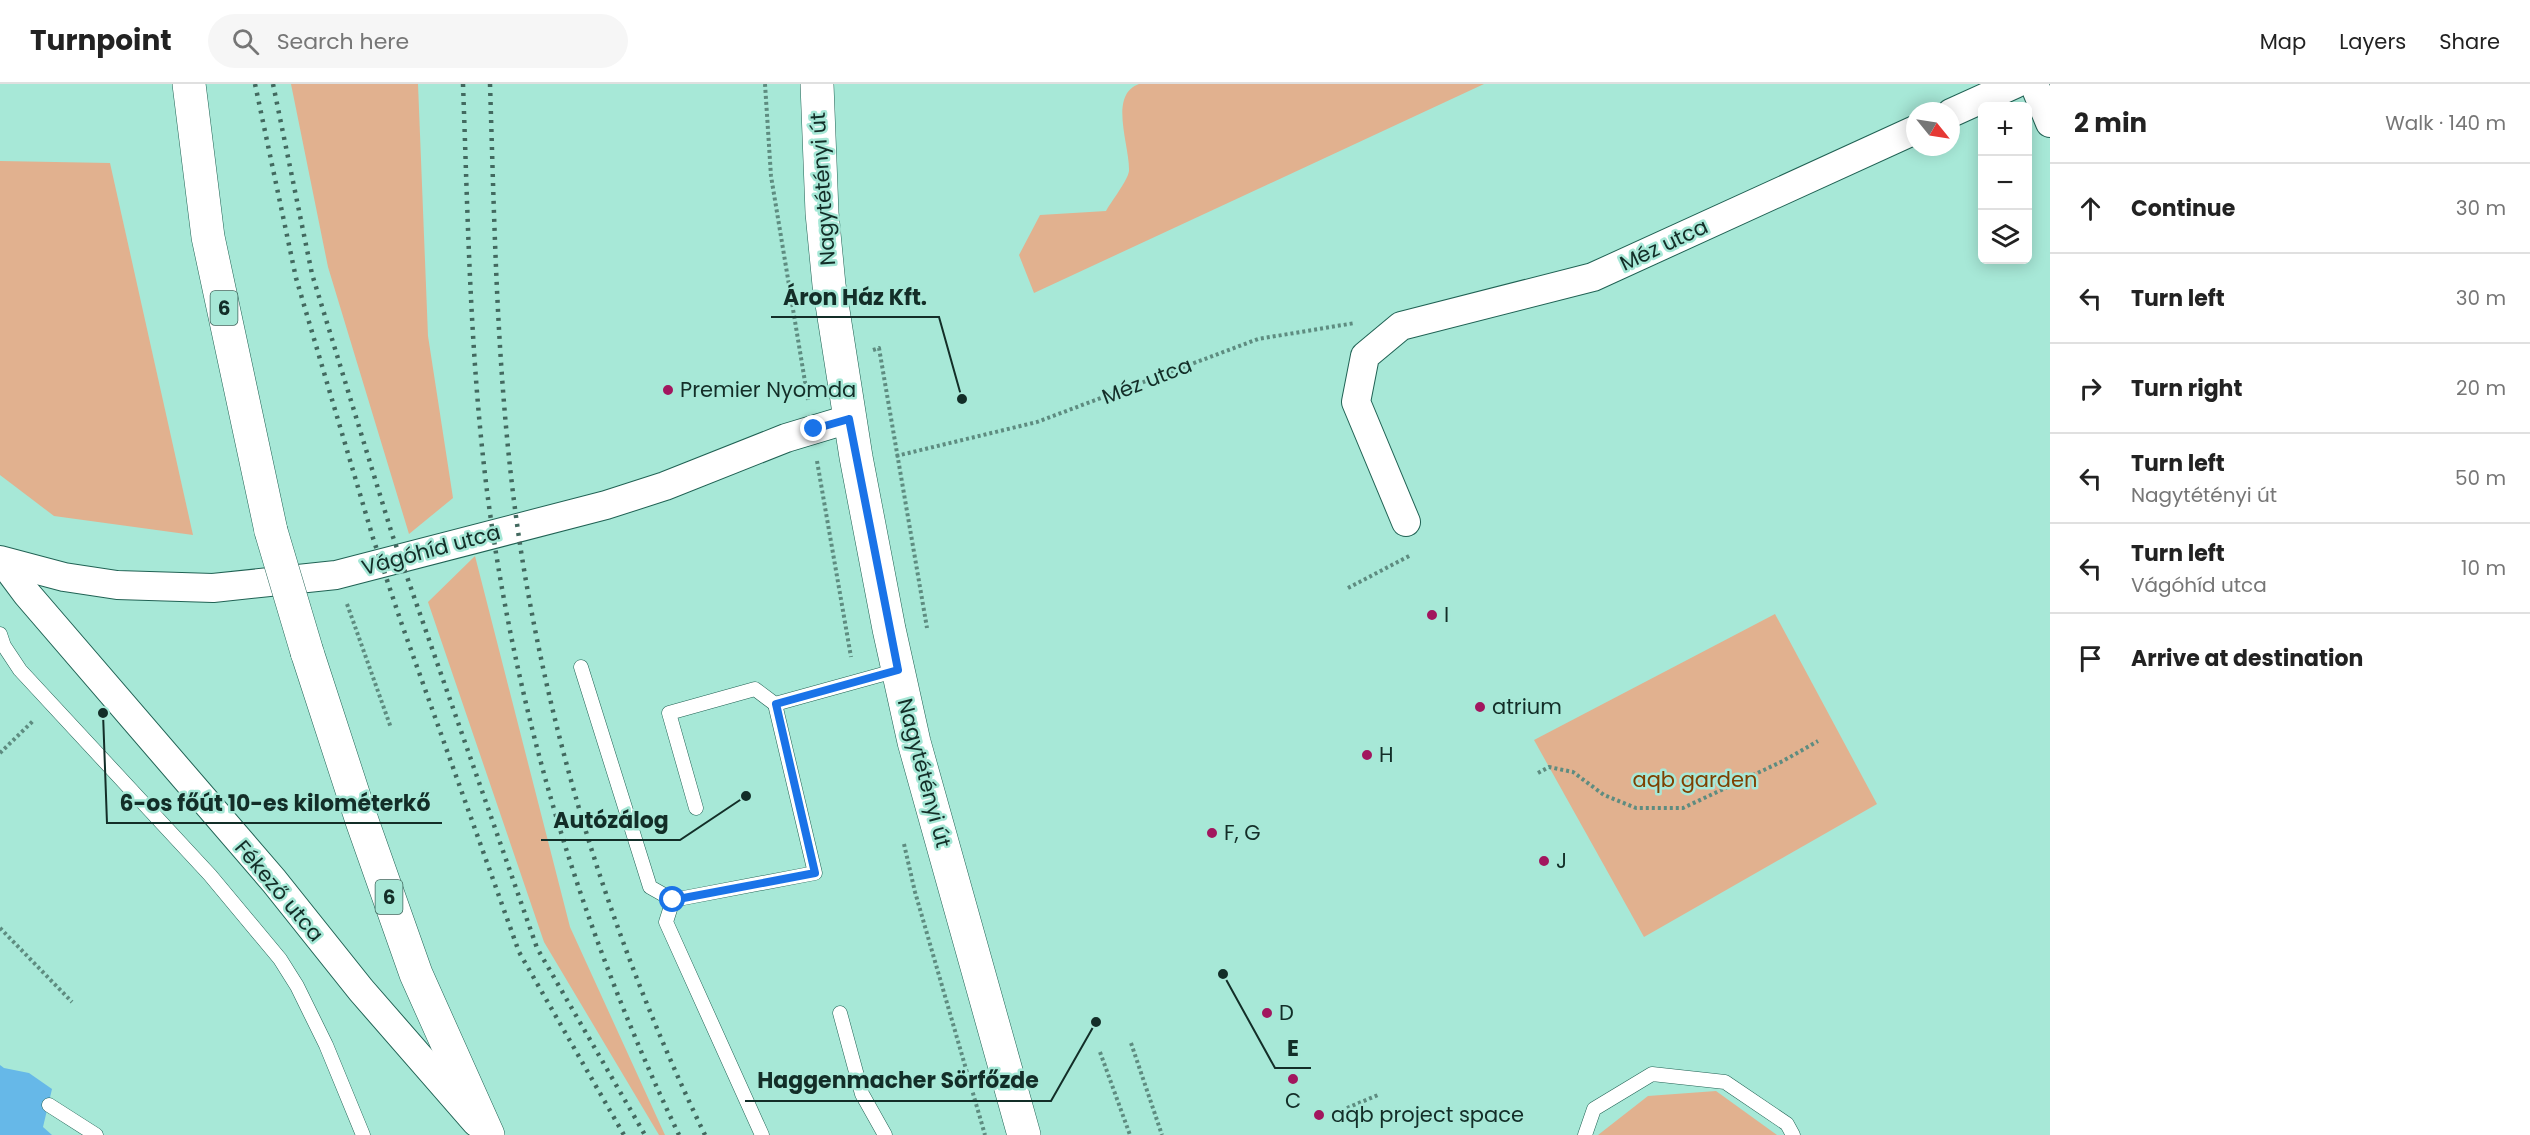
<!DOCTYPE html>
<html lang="en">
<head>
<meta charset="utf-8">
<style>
	:root { --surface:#fff; --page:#f6f6f6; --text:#222; --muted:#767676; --line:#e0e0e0 }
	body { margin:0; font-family:Poppins,sans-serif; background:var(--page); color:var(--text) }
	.controls { position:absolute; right:18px; top:18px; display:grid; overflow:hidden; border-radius:9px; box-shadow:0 3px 15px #0003 }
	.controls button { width:54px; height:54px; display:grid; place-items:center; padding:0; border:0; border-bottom:2px solid var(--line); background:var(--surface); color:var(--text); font:30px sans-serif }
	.compass { position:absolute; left:1906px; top:18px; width:54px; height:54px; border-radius:50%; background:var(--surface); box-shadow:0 3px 15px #0003; rotate:120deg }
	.stop { position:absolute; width:18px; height:18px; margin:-14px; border:4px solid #1a73e8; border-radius:50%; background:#fff }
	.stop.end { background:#1a73e8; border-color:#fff; box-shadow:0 2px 6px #0008 }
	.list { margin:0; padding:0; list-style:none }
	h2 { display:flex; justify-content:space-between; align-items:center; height:78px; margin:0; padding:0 24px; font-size:26px }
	h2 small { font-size:20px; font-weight:400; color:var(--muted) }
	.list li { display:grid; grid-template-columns:39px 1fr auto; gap:18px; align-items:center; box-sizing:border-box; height:90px; padding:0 24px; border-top:2px solid var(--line) }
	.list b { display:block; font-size:22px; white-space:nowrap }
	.list p { margin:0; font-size:20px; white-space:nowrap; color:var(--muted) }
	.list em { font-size:20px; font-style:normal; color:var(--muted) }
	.icon { flex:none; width:33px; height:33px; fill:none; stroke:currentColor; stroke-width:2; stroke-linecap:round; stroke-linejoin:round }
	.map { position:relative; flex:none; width:2050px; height:1051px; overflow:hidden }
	header { display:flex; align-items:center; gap:36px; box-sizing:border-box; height:84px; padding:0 30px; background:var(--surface); border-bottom:2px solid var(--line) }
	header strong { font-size:28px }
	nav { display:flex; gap:33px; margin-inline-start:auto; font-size:21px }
	.search { width:420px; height:54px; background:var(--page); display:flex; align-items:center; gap:15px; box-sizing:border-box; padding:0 21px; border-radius:33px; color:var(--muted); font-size:22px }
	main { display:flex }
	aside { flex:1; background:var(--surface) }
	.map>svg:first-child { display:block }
	.green { fill:#e1b18f }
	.water { fill:#66b8e8 }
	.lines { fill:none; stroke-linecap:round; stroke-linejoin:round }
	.service-casing { stroke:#206254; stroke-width:15 }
	.minor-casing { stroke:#206254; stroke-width:30 }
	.secondary-casing { stroke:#206254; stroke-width:34 }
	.primary-casing { stroke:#206254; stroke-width:34 }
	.path { stroke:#5e8c80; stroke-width:4; stroke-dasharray:3 3; stroke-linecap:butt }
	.service { stroke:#fff; stroke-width:14 }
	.minor { stroke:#fff; stroke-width:28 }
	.secondary { stroke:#fff; stroke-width:33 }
	.primary { stroke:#fff; stroke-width:33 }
	.rail { stroke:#42695f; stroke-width:4.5; stroke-dasharray:3 6; stroke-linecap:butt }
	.primary-bridge-casing { stroke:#206254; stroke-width:34; stroke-linecap:butt }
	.primary-bridge { stroke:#fff; stroke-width:33 }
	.route { stroke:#1a73e8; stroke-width:8 }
	.poi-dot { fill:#a2165e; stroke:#a7e8d7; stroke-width:2 }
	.labels { text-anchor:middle; stroke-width:5; stroke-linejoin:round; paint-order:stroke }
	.shield { fill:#a7e8d7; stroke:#3f665c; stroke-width:1.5 }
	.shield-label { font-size:20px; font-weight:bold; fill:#132e28 }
	.street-label { font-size:21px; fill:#132e28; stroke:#a7e8d7 }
	.poi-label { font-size:21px; fill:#132e28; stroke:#a7e8d7; text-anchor:start }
	.park-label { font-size:21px; fill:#7e4000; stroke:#a7e8d7 }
	.leader { fill:none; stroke:#132e28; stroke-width:2 }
	.callout-dot { fill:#132e28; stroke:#a7e8d7; stroke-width:2 }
	.callout-label { font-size:22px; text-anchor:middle; font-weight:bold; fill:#132e28; stroke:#a7e8d7; stroke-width:5; stroke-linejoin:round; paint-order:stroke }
</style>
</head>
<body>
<header>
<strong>Turnpoint</strong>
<div class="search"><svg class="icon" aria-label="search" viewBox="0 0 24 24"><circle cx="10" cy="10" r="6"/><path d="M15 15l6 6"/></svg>Search here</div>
<nav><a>Map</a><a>Layers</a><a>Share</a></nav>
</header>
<main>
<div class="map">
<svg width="2050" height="1051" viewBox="0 0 2050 1051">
	<rect width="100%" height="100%" fill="#a7e8d7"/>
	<g class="green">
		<polygon points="291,0 418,0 428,252 453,414 409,450 328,183"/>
		<path d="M1139 0H1484L1034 209 1019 171 1040 131 1106 127C1111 118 1128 96 1129 87 1130 62 1108 11 1139 0Z"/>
		<polygon points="0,77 110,79 193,451 54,432 0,391"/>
		<polygon points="475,472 570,843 665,1051 659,1051 544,858 428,518"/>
		<polygon points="1775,530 1877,720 1644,853 1534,656"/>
		<polygon points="1716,1007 1777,1051 1598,1051 1648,1012"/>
	</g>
	<polygon class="water" points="0,981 4,984 29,989 52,1005 43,1043 52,1051 0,1051"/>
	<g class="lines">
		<defs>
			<g id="service">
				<polyline points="0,550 4,562 20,586 210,791 280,875 297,902 326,961 363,1051"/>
				<polyline points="581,583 650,803 673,816 815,789 775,620 898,586"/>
				<polyline points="696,724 669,629 755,605 775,620"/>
				<polyline points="673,816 666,838 762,1051"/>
				<polyline points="840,929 862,1010 885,1051"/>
				<polyline points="49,1021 96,1051"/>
				<polyline points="1585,1051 1594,1025 1652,990 1725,998 1787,1040 1793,1051"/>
			</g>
			<g id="minor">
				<polyline points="2034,0 2050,39"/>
				<polyline points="1951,29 2015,0"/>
				<polyline points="1406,438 1356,318 1365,272 1401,242 1593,193 1915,46"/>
				<polyline points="0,476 64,493 117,501 213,504 336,491 606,421 665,402 786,354 849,335"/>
				<polyline points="3,478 27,510 274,797 361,906 476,1038"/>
			</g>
			<polyline id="secondary" points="817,0 822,129 829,201 856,373 889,545 914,658 1024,1051"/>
			<g id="primary">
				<polyline points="189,0 208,153 271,447"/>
				<polyline points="307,568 362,737 416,890 488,1051"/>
			</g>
		</defs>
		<use href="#service" class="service-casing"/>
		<use href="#minor" class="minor-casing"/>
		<use href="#secondary" class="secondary-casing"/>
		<use href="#primary" class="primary-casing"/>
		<g class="path">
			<polyline points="765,0 771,92 808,316"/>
			<polyline points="873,266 879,264 927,544"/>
			<polyline points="896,372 1037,338 1258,255 1355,239"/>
			<polyline points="817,377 851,573"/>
			<polyline points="1348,504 1411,471"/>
			<polyline points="347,520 391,644"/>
			<polyline points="0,669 33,637"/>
			<polyline points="1538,689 1549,683 1573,688 1604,711 1636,724 1683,724 1783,677 1818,657"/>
			<polyline points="904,760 915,808 985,1051"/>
			<polyline points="0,844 72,918"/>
			<polyline points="1131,959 1162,1051"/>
			<polyline points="1100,968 1130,1051"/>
			<polyline points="1347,1024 1378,1011"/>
		</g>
		<use href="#service" class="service"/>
		<use href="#minor" class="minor"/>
		<use href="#secondary" class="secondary"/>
		<use href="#primary" class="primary"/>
		<g class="rail">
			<polyline points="255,0 296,194 373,454 401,538 519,868 624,1051"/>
			<polyline points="273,0 312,190 392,450 537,864 645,1051"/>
			<path d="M463 0C468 136 470 272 487 407 516 631 582 848 679 1051"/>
			<path d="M490 0C495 156 497 312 521 467 553 669 616 867 705 1051"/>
		</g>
		<defs>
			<polyline id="primary-bridge" points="271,447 307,568"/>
		</defs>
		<use href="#primary-bridge" class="primary-bridge-casing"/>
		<use href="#primary-bridge" class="primary-bridge"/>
	</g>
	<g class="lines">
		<polyline class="route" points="673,816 815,789 776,620 898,586 849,335 814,345"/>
	</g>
	<g class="poi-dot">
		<circle cx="668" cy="306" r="6"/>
		<circle cx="1432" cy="531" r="6"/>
		<circle cx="1480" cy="623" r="6"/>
		<circle cx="1367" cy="671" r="6"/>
		<circle cx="1212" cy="749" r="6"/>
		<circle cx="1544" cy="777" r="6"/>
		<circle cx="1267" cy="929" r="6"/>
		<circle cx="1293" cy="995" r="6"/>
		<circle cx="1319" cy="1031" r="6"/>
	</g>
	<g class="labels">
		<g class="shield">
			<rect x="210.5" y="207" width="27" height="34" rx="4.5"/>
			<rect x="375.5" y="796" width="27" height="34" rx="4.5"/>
		</g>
		<g class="shield-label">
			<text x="224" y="231">6</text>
			<text x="389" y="820">6</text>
		</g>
		<g class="street-label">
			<text transform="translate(823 105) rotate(-94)" y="7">Nagytétényi út</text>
			<text transform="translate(1664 161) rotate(-25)" y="7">Méz utca</text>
			<text transform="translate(1147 297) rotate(-21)" y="7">Méz utca</text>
			<text transform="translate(431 466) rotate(-15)" y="7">Vágóhíd utca</text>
			<text transform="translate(924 689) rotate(75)" y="7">Nagytétényi út</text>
			<text transform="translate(279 807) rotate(50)" y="7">Fékező utca</text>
		</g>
		<g class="poi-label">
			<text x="680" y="313">Premier Nyomda</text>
			<text x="1444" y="538">I</text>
			<text x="1492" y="630">atrium</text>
			<text x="1379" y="678">H</text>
			<text x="1224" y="756">F, G</text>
			<text x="1556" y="784">J</text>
			<text x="1279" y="936">D</text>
			<text x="1293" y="1024" text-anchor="middle">C</text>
			<text x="1331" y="1038">aqb project space</text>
		</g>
		<g class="park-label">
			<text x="1695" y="703">aqb garden</text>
		</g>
	</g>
	<path class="leader" d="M962 315L939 233H771M103 629L107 739H442M746 712L680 756H541M1223 890L1275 984H1311M1096 938L1051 1017H745"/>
	<g class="callout-dot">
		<circle cx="962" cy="315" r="6"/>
		<circle cx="103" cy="629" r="6"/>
		<circle cx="746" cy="712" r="6"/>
		<circle cx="1223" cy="890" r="6"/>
		<circle cx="1096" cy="938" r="6"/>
	</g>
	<g class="callout-label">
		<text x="855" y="221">Áron Ház Kft.</text>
		<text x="275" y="727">6-os főút 10-es kilométerkő</text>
		<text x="611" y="744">Autózálog</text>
		<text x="1293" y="972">E</text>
		<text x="898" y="1004">Haggenmacher Sörfőzde</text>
	</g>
</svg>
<div class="controls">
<button>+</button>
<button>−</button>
<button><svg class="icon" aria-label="layers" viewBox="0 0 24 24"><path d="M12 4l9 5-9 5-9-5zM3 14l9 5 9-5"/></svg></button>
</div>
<svg class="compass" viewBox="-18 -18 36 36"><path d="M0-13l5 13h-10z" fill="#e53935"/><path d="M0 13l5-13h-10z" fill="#767676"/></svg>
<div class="stop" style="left:673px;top:816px"></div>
<div class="stop end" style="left:814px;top:345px"></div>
</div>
<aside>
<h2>2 min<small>Walk · 140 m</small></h2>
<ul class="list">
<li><svg class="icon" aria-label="ahead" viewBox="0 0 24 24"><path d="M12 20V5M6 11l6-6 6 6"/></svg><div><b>Continue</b></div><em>30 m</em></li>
<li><svg class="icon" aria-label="left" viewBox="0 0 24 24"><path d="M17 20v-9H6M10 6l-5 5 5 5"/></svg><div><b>Turn left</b></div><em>30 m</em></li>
<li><svg class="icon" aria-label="right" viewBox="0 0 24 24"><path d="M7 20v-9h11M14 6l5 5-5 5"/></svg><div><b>Turn right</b></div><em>20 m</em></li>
<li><svg class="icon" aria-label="left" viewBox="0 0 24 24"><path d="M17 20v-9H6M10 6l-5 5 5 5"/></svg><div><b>Turn left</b><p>Nagytétényi út</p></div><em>50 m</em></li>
<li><svg class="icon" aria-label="left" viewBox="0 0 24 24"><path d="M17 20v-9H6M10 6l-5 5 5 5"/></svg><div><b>Turn left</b><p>Vágóhíd utca</p></div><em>10 m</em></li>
<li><svg class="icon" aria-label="arrive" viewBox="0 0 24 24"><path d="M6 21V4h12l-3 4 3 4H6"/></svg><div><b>Arrive at destination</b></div></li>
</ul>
</aside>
</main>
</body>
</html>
